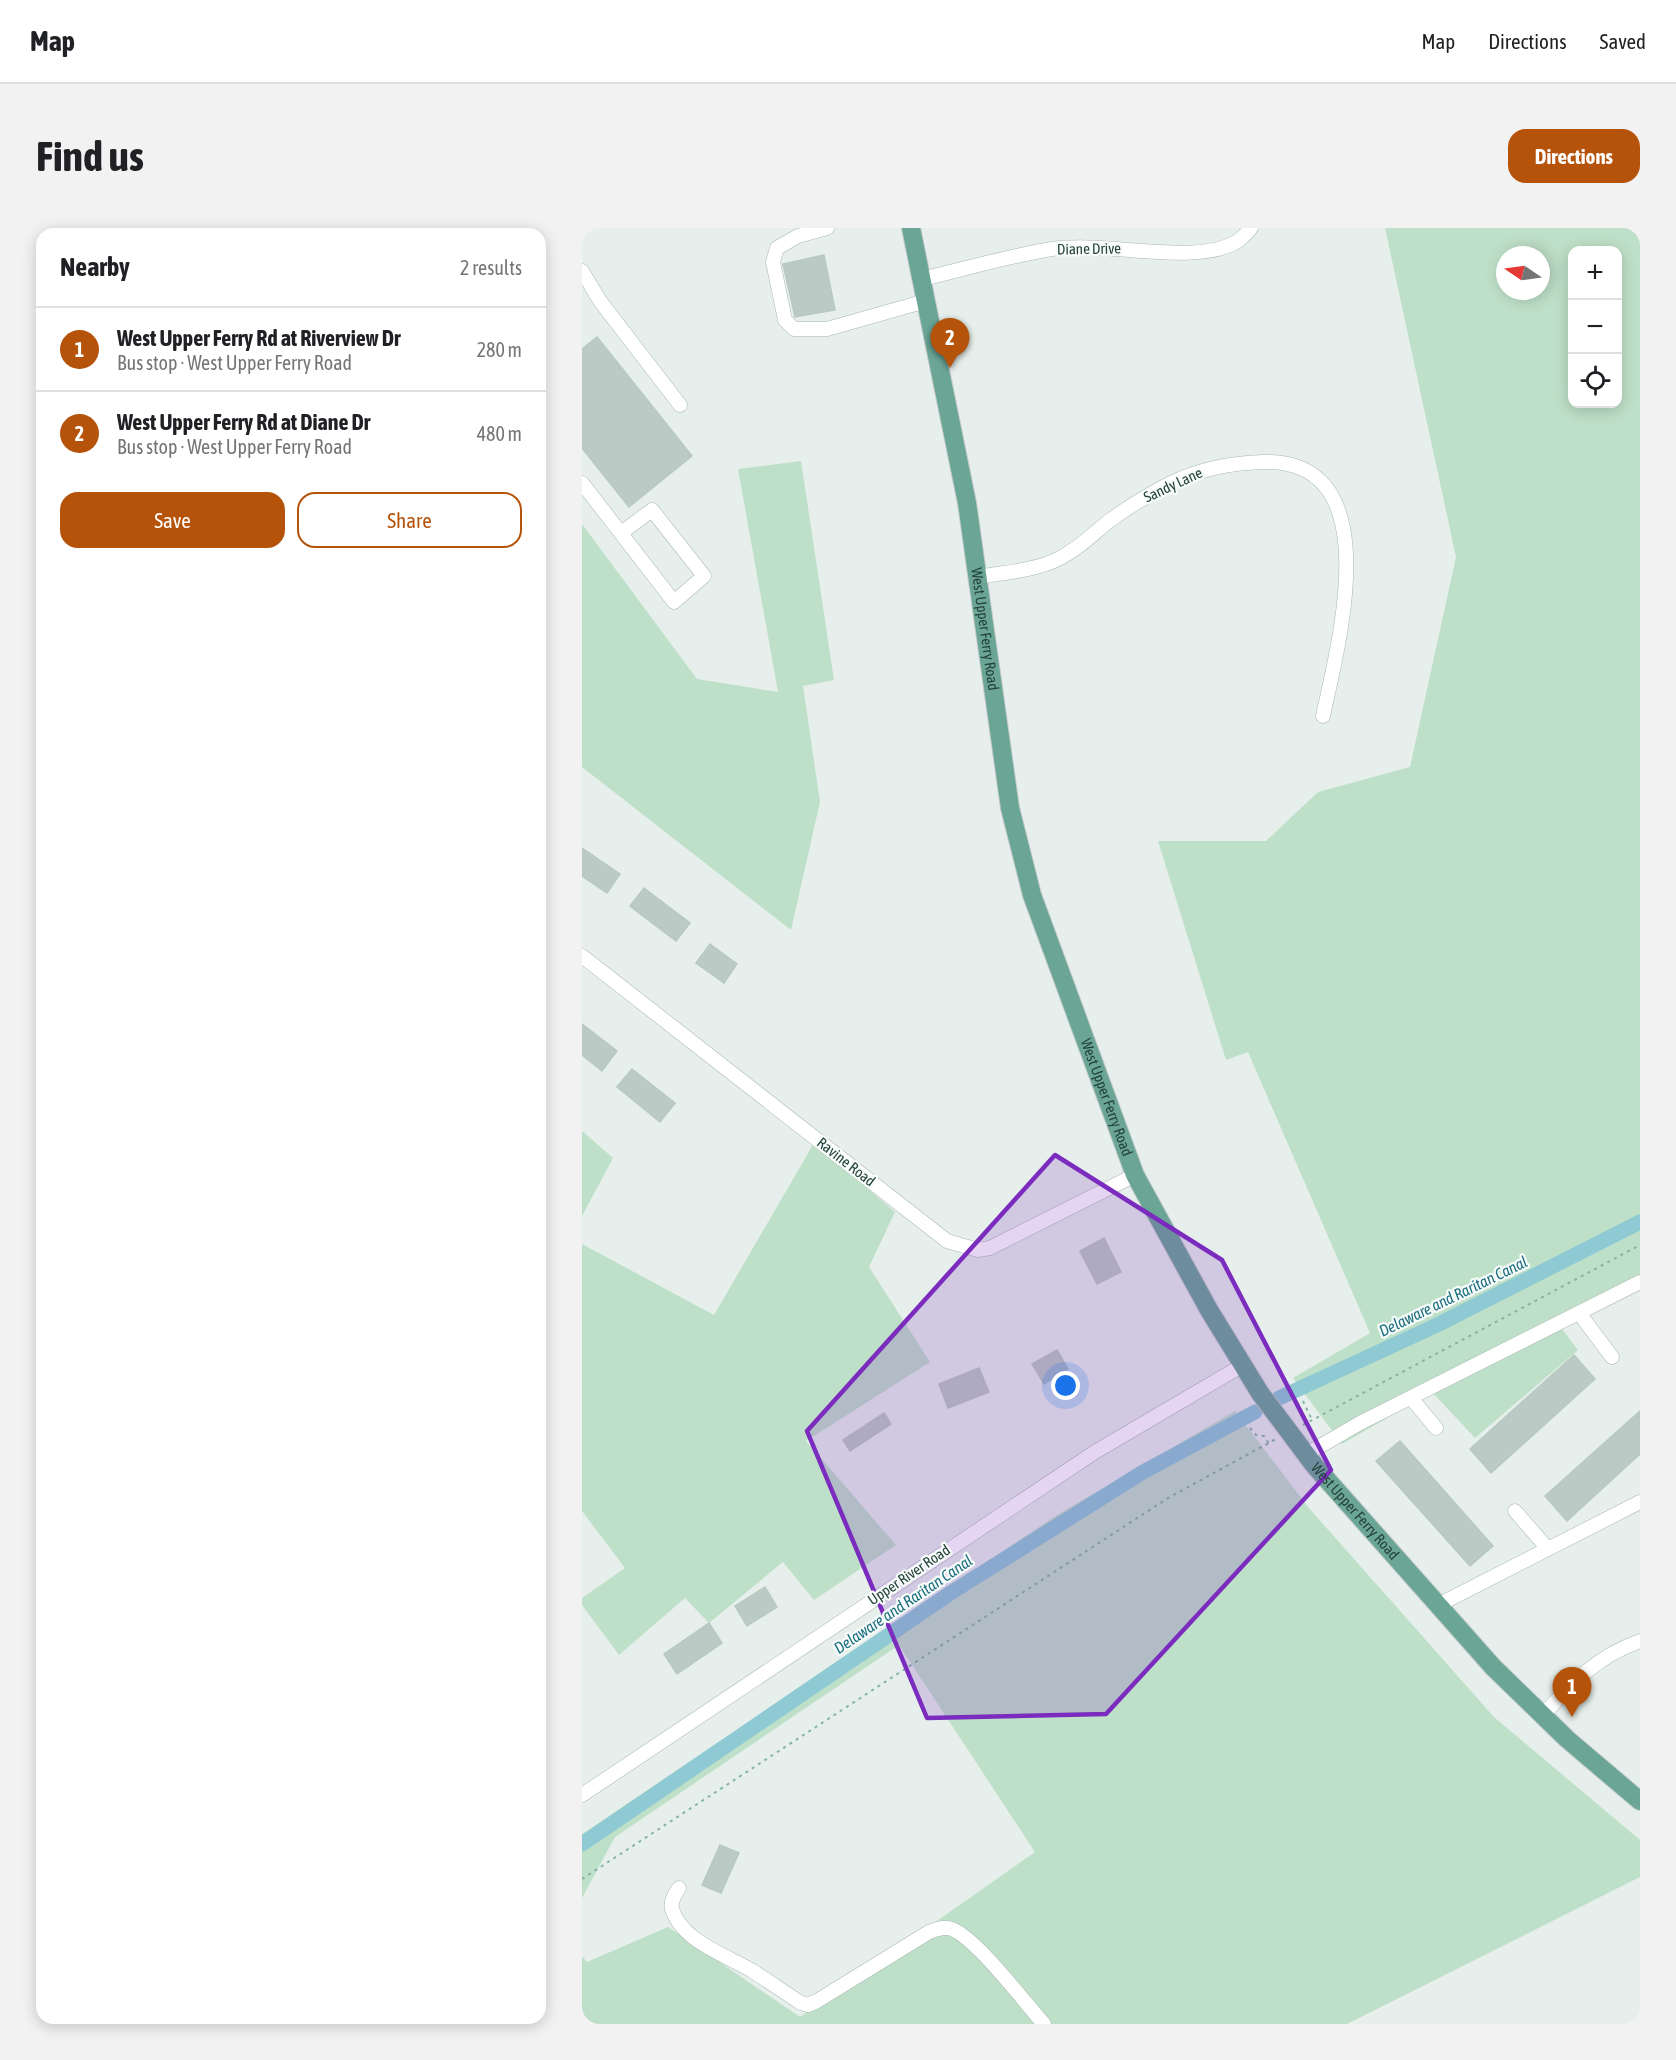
<!DOCTYPE html>
<html lang="en">
<head>
<meta charset="utf-8">
<style>
	:root { --surface:#fff; --page:#f2f2f2; --text:#202124; --muted:#757577; --line:#e0e0e0; --accent:#b45309 }
	body { margin:0; font-family:"Asap Condensed",sans-serif; background:var(--page); color:var(--text) }
	.controls { position:absolute; right:18px; top:18px; display:grid; overflow:hidden; border-radius:12px; box-shadow:0 3px 15px #0003 }
	.controls button { width:54px; height:54px; display:grid; place-items:center; padding:0; border:0; border-bottom:2px solid var(--line); background:var(--surface); color:var(--text); font:30px sans-serif }
	.compass { position:absolute; left:914px; top:18px; width:54px; height:54px; border-radius:50%; background:var(--surface); box-shadow:0 3px 15px #0003; rotate:283deg }
	.you { position:absolute; left:484px; top:1158px; width:21px; height:21px; margin:-15px; border:4px solid #fff; border-radius:50%; background:#1a73e8; box-shadow:0 0 0 9px #1a73e833 }
	.badge { display:grid; place-items:center; width:39px; height:39px; border-radius:50%; background:var(--accent); color:#fff; font-size:20px; font-weight:700 }
	.pin { position:absolute; translate:-50% -50px; filter:drop-shadow(0 2px 3px #0008) }
	.pin::after { content:''; position:absolute; top:32px; width:21px; height:18px; background:inherit; clip-path:polygon(0 0,100% 0,50% 100%) }
	.list { margin:0; padding:0; list-style:none }
	h2 { display:flex; justify-content:space-between; align-items:center; height:78px; margin:0; padding:0 24px; font-size:26px }
	h2 small { font-size:20px; font-weight:400; color:var(--muted) }
	.list li { display:grid; grid-template-columns:39px 1fr auto; gap:18px; align-items:center; box-sizing:border-box; height:84px; padding:0 24px; border-top:2px solid var(--line) }
	.list b { display:block; font-size:22px; white-space:nowrap }
	.list p { margin:0; font-size:20px; white-space:nowrap; color:var(--muted) }
	.list em { font-size:20px; font-style:normal; color:var(--muted) }
	.actions { display:flex; gap:12px; padding:18px 24px }
	.actions a { flex:1; padding:14px 0; border:2px solid var(--accent); border-radius:18px; text-align:center; font-size:21px; color:var(--accent) }
	.actions .main { background:var(--accent); color:#fff }
	.icon { flex:none; width:33px; height:33px; fill:none; stroke:currentColor; stroke-width:2; stroke-linecap:round; stroke-linejoin:round }
	.map { position:relative; flex:none; width:1058px; height:1796px; overflow:hidden; border-radius:18px }
	header { display:flex; align-items:center; gap:36px; box-sizing:border-box; height:84px; padding:0 30px; background:var(--surface); border-bottom:2px solid var(--line) }
	header strong { font-size:28px }
	nav { display:flex; gap:33px; margin-inline-start:auto; font-size:21px }
	.intro { display:flex; align-items:center; justify-content:space-between; box-sizing:border-box; height:144px; padding:0 36px }
	h1 { margin:0; font-size:42px }
	.button { padding:15px 27px; border-radius:18px; background:var(--accent); color:#fff; font-size:21px; font-weight:700 }
	main { display:flex; gap:36px; padding:0 36px }
	aside { flex:1; background:var(--surface); border-radius:18px; box-shadow:0 3px 15px #0003 }
	.map>svg:first-child { display:block }
	.green { fill:#bfe0c8; fill-rule:evenodd }
	.lines { fill:none; stroke-linecap:round; stroke-linejoin:round }
	.canal { stroke:#8ec9d4; stroke-width:15 }
	.building { fill:#bbcac4; stroke:#b8c9c2; stroke-width:1.5 }
	.minor-casing { stroke:#a8b8b2; stroke-width:15 }
	.major-casing { stroke:#c2cac8; stroke-width:20 }
	.path { stroke:#86b3a5; stroke-width:2; stroke-dasharray:3 4.5; stroke-linecap:butt }
	.minor { stroke:#fff; stroke-width:14 }
	.major { stroke:#6aa596; stroke-width:18 }
	.marked { fill:#7b2cbf; fill-opacity:0.2; stroke:#7b2cbf; stroke-width:4.5; stroke-linejoin:round }
	.labels { text-anchor:middle; stroke-width:4.5; stroke-linejoin:round; paint-order:stroke }
	.street-label { font-size:15px; fill:#24423a; stroke:#f7fbf9 }
	.water-label { font-size:16px; font-style:italic; fill:#1c6f80; stroke:#f7fbf9 }
</style>
</head>
<body>
<header>
<strong>Map</strong>
<nav><a>Map</a><a>Directions</a><a>Saved</a></nav>
</header>
<div class="intro"><h1>Find us</h1><a class="button">Directions</a></div>
<main>
<aside>
<h2>Nearby<small>2 results</small></h2>
<ul class="list">
<li><span class="badge">1</span><div><b>West Upper Ferry Rd at Riverview Dr</b><p>Bus stop · West Upper Ferry Road</p></div><em>280 m</em></li>
<li><span class="badge">2</span><div><b>West Upper Ferry Rd at Diane Dr</b><p>Bus stop · West Upper Ferry Road</p></div><em>480 m</em></li>
</ul>
<div class="actions"><a class="main">Save</a><a>Share</a></div>
</aside>
<div class="map">
<svg width="1058" height="1796" viewBox="0 0 1058 1796">
	<rect width="100%" height="100%" fill="#e6efeb"/>
	<g class="green">
		<path d="M803 0H1058V1057L977 1097 996 1122 893 1210 850 1164 760 1216 711 1150 788 1105 666 824 644 832 576 613H684L736 564 828 539 874 329ZM990 22H1036V176H990ZM923 27H959V63H923Z"/>
		<polygon points="219,233 252,452 221,458 238,574 209,702 0,539 0,296 115,451 196,464 156,241"/>
		<polygon points="0,903 31,930 0,988"/>
		<polygon points="232,915 313,984 287,1039 348,1134 224,1213 314,1317 232,1372 201,1334 127,1395 103,1370 37,1427 0,1377 0,1370 43,1340 0,1283 0,1016 132,1087"/>
		<polygon points="653,1183 726,1279 912,1489 1058,1612 1058,1649 765,1796 0,1796 0,1728 5,1734 86,1699 218,1789 453,1624 317,1417 33,1609 0,1670 0,1606 475,1287"/>
	</g>
	<g class="lines">
		<g class="canal">
			<polyline points="697,1170 853,1098 1058,994"/>
			<polyline points="0,1616 370,1364 561,1244 673,1184"/>
		</g>
	</g>
	<g class="building">
		<polygon points="242,27 253,82 213,89 201,36"/>
		<polygon points="15,109 110,228 47,279 0,220 0,121"/>
		<polygon points="0,620 38,646 25,665 0,648"/>
		<polygon points="62,660 108,695 94,713 48,678"/>
		<polygon points="128,716 155,736 142,755 114,735"/>
		<polygon points="0,796 35,823 20,843 0,827"/>
		<polygon points="50,841 93,875 78,894 35,859"/>
		<polygon points="522,1010 539,1044 515,1056 498,1023"/>
		<polygon points="475,1122 486,1141 462,1156 450,1136"/>
		<polygon points="992,1127 1013,1151 909,1245 888,1221"/>
		<polygon points="397,1140 407,1164 366,1180 357,1156"/>
		<polygon points="1058,1183 1058,1226 985,1293 963,1268"/>
		<polygon points="302,1185 309,1196 268,1223 261,1212"/>
		<polygon points="818,1213 911,1318 888,1338 794,1233"/>
		<polygon points="183,1359 195,1379 165,1398 153,1378"/>
		<polygon points="127,1395 140,1415 95,1446 82,1426"/>
		<polygon points="138,1617 157,1625 139,1665 120,1657"/>
	</g>
	<g class="lines">
		<defs>
			<g id="minor">
				<polyline points="245,0 216,8 195,20 191,34 203,92 212,101 245,101 344,73"/>
				<polyline points="0,43 18,73 98,177"/>
				<path d="M340 51C383 41 426 28 470 21 521 13 606 36 648 17 657 14 663 7 669 0"/>
				<polyline points="0,255 92,374 122,348 70,282 39,305"/>
				<path d="M397 349C423 344 452 343 476 331 495 322 511 306 527 293 546 279 568 266 589 255 618 241 649 235 681 234 808 230 756 417 741 488"/>
				<polyline points="0,728 365,1013 396,1022 408,1020 553,947"/>
				<polyline points="997,1085 1030,1129"/>
				<polyline points="829,1170 854,1200"/>
				<polyline points="723,1227 778,1195 1058,1054"/>
				<polyline points="933,1283 966,1321"/>
				<polyline points="856,1377 1058,1274"/>
				<path d="M960 1488C990 1455 1015 1428 1058 1413"/>
				<polyline points="0,1567 513,1224 661,1137"/>
				<path d="M97 1660C93 1666 88 1673 90 1681 100 1713 143 1727 169 1742 186 1753 202 1764 219 1775L226 1777 235 1773 347 1704C354 1701 362 1698 370 1701 395 1711 442 1774 462 1796"/>
			</g>
			<g id="major">
				<path id="s1" d="M329 0 385 275 428 580 450 667 553 947 627 1082 678 1165 732 1237 911 1439 985 1511 1058 1573"/>
			</g>
		</defs>
		<use href="#minor" class="minor-casing"/>
		<use href="#major" class="major-casing"/>
		<g class="path">
			<polyline points="721,1173 730,1192"/>
			<polyline points="721,1197 1058,1017"/>
			<polyline points="668,1200 674,1207 682,1208 687,1216"/>
			<polyline points="0,1651 586,1270 694,1211"/>
		</g>
		<use href="#minor" class="minor"/>
		<use href="#major" class="major"/>
	</g>
	<path class="marked" d="M473 927 640 1032 749 1242 524 1486 345 1490 225 1203Z"/>
	<g class="labels">
		<g class="street-label">
			<text transform="translate(507 21) rotate(-1)" y="5">Diane Drive</text>
			<text transform="translate(591 257) rotate(-25)" y="5">Sandy Lane</text>
			<text dy="5" stroke="none"><textPath href="#s1" startOffset="408">West Upper Ferry Road</textPath></text>
			<text dy="5" stroke="none"><textPath href="#s1" startOffset="894">West Upper Ferry Road</textPath></text>
			<text transform="translate(264 934) rotate(38)" y="5">Ravine Road</text>
			<text dy="5" stroke="none"><textPath href="#s1" startOffset="1380">West Upper Ferry Road</textPath></text>
			<text transform="translate(327 1347) rotate(-34)" y="5">Upper River Road</text>
		</g>
		<g class="water-label">
			<text transform="translate(871 1068) rotate(-26)" y="6">Delaware and Raritan Canal</text>
			<text transform="translate(321 1376) rotate(-34)" y="6">Delaware and Raritan Canal</text>
		</g>
	</g>
</svg>
<div class="controls">
<button>+</button>
<button>−</button>
<button><svg class="icon" aria-label="locate" viewBox="0 0 24 24"><circle cx="12" cy="12" r="6"/><path d="M12 2v4M12 18v4M2 12h4M18 12h4"/></svg></button>
</div>
<svg class="compass" viewBox="-18 -18 36 36"><path d="M0-13l5 13h-10z" fill="#e53935"/><path d="M0 13l5-13h-10z" fill="#757577"/></svg>
<div class="you"></div>
<div class="pin badge" style="left:990px;top:1489px">1</div>
<div class="pin badge" style="left:368px;top:140px">2</div>
</div>
</main>
</body>
</html>
